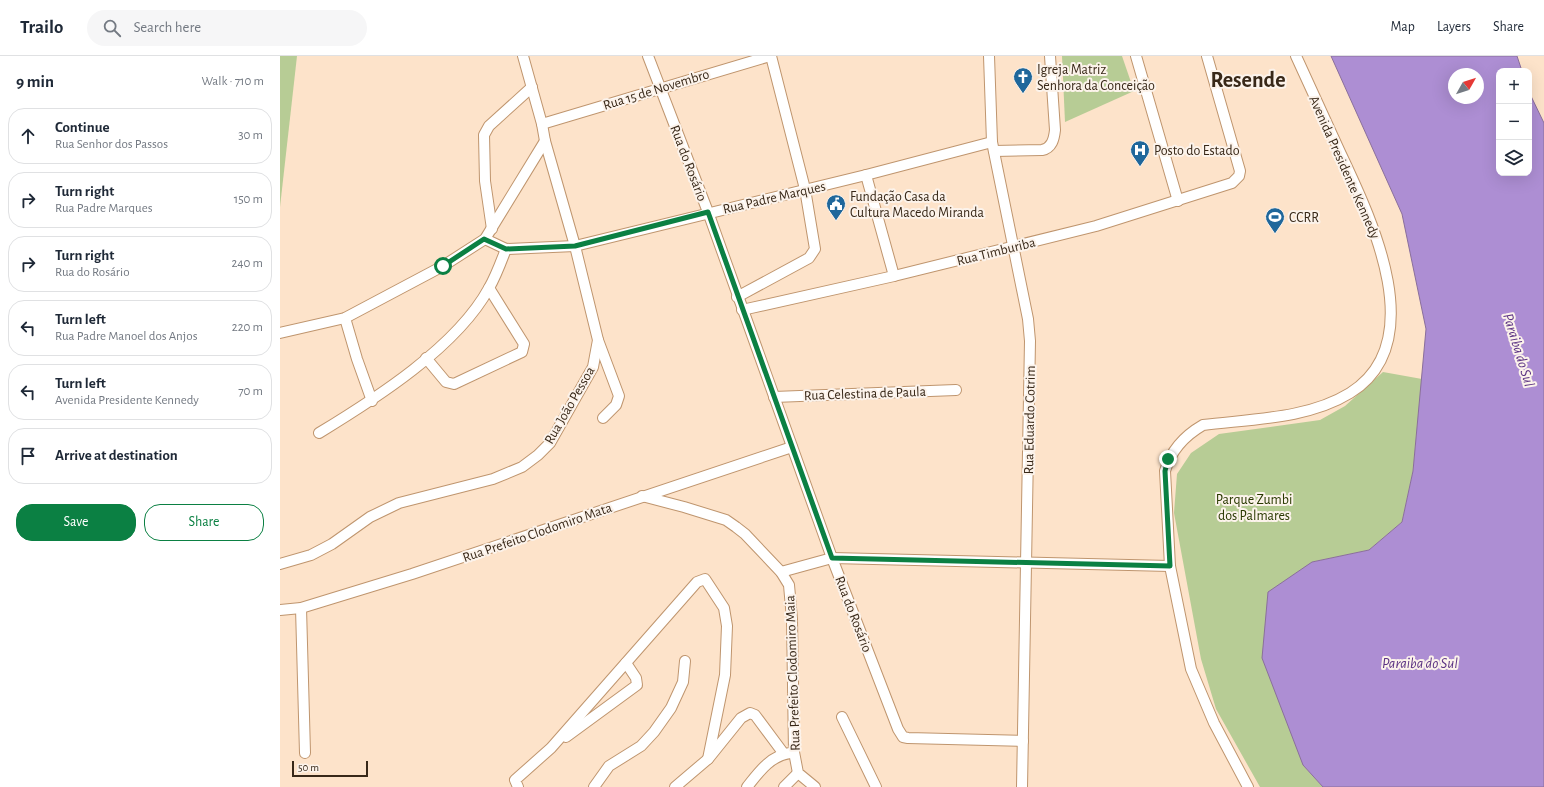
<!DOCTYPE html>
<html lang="en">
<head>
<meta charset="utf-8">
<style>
	:root { --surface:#fff; --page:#f6f6f7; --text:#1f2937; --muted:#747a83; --line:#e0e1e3; --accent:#0b8043 }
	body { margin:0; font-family:"Alegreya Sans",sans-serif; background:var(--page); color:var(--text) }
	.controls { position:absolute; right:12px; top:12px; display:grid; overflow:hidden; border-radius:8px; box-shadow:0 4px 16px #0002 }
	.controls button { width:36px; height:36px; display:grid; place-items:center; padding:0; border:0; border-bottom:1px solid var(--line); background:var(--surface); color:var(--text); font:20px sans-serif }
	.compass { position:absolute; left:1168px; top:12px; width:36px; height:36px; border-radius:50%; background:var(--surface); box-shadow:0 4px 16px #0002; rotate:51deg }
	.scale { position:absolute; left:12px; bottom:10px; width:76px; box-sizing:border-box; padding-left:4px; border:2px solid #382818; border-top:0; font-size:11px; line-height:14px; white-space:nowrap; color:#382818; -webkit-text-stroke:3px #fcf3eb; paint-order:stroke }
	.stop { position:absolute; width:12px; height:12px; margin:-9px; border:3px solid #0b8043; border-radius:50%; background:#fff }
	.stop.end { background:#0b8043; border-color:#fff; box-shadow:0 1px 4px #0008 }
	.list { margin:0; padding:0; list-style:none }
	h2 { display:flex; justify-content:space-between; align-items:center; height:52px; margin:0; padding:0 16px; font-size:17px }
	h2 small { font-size:13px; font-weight:400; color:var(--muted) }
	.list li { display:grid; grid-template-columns:26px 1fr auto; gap:12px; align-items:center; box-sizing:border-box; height:56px; margin:0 8px 8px; padding:0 8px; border:1px solid var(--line); border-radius:16px }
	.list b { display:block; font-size:15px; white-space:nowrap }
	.list p { margin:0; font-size:13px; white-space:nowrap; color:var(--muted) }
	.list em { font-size:13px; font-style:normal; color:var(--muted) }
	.actions { display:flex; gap:8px; padding:12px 16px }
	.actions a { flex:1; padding:9px 0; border:1px solid var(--accent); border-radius:16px; text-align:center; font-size:14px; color:var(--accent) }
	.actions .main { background:var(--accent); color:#fff }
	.icon { flex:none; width:22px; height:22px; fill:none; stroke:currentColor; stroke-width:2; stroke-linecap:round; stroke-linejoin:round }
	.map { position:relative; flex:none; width:1264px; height:731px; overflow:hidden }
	header { display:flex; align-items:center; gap:24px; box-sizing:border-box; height:56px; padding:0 20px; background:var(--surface); border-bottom:1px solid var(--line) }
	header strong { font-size:19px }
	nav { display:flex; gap:22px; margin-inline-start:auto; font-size:14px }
	.search { width:280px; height:36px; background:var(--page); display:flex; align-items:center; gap:10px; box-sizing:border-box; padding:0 14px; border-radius:22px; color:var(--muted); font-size:15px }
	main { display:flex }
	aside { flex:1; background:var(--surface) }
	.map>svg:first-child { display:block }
	.green { fill:#b7cc95 }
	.water { fill:#ad8ed3; stroke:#8a6f9b; fill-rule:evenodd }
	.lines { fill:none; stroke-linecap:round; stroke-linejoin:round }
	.minor-casing { stroke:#bf956e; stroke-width:12 }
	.minor { stroke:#fff; stroke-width:10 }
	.route { stroke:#0b8043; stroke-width:5 }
	.labels { text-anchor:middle; stroke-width:4; stroke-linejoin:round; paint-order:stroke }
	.poi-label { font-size:14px; fill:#382818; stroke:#fcf3eb; text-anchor:start }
	.street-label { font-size:14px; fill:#382818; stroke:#fcf3eb }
	.park-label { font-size:14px; fill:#293900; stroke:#fcf3eb }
	.water-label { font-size:15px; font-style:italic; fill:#5c3384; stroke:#fcf3eb }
	.town-label { font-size:22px; font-weight:bold; fill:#382818; stroke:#fcf3eb }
</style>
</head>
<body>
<header>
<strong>Trailo</strong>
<div class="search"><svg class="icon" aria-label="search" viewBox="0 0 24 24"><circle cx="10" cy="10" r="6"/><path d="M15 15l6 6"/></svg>Search here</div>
<nav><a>Map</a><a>Layers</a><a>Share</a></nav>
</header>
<main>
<aside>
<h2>9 min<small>Walk · 710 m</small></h2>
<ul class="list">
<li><svg class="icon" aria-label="ahead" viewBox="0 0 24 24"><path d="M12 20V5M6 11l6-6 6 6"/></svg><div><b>Continue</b><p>Rua Senhor dos Passos</p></div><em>30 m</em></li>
<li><svg class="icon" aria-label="right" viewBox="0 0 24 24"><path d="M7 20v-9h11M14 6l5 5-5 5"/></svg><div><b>Turn right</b><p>Rua Padre Marques</p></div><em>150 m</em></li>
<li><svg class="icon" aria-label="right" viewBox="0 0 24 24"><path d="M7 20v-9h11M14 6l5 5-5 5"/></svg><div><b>Turn right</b><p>Rua do Rosário</p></div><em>240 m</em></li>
<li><svg class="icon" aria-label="left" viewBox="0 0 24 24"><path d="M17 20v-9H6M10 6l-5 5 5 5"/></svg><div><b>Turn left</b><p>Rua Padre Manoel dos Anjos</p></div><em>220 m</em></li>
<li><svg class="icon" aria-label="left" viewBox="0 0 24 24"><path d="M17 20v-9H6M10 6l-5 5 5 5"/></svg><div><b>Turn left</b><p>Avenida Presidente Kennedy</p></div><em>70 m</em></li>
<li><svg class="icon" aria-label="arrive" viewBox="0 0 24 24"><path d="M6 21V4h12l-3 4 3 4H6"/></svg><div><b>Arrive at destination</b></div></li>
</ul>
<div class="actions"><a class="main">Save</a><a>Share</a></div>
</aside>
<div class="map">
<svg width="1264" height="731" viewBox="0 0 1264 731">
	<rect width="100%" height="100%" fill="#fde3ca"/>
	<g class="green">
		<polygon points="0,0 17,0 0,151"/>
		<polygon points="782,0 842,0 854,35 785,66"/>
		<polygon points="1103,316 1142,323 1133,415 1122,466 1089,494 1032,506 1023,709 1043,731 980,731 936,653 921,603 894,457 897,418 911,397 939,378 1040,364 1065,350"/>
	</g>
	<path class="water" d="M1051 0H1237L1242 15H1219V117H1249V36L1264 67V731H1043L1023 709 982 602 988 536 1032 506 1089 494 1122 466 1133 415 1146 273 1122 158ZM1174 18H1198V42H1174Z"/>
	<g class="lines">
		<defs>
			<g id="minor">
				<polyline points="368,0 428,156 552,502 618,673 623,681 628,682 743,685"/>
				<polyline points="709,0 712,86 748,263 750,285 742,731"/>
				<polyline points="856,0 898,145"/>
				<polyline points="262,68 490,0"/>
				<path d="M714 95 762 94C772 92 774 83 775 74L770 0"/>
				<polyline points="586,119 614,220"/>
				<polyline points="212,173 205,125 204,79 209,70 252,31"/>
				<polyline points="205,183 226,193 295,190 586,119 712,86"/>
				<polyline points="457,241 529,202 535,193 525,133 491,0"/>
				<polyline points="462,254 614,220 816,170 952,127 959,120 960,115 927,0"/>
				<polyline points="65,262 77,303 92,345"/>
				<polyline points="0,277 65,262 163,210 205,183 265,85"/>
				<polyline points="318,284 339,340 336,349 323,362"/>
				<polyline points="146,302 166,326 174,328 242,296 244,288 209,232"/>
				<polyline points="494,341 676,334"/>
				<path d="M39 377C95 343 177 291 209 232 216 220 221 206 226 193"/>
				<polyline points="362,440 404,451 446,464 456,471 465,478 501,516 509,529 512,563 514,696 518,717 535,731"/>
				<polyline points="0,508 31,499 52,488 90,461 119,447 213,423 242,411 258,399 270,387 313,311 318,284 295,190 265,85 262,68 243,0"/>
				<polyline points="501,516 552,502 890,510"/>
				<polyline points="21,552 25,697"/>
				<polyline points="0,554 21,552 132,518 512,391"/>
				<polyline points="562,661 596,731"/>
				<polyline points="286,681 357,629 356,622 346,607"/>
				<polyline points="238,731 235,724 271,692 417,526 425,523 444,552 447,570 445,619 428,703"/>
				<polyline points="314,731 329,710 361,690 374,676 391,652 403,626 405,605"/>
				<polyline points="395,731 428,703 461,662 470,657 475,659 504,698"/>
				<path d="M467 731C479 716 490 700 510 697"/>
				<polyline points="504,731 518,717"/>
				<path d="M968 731 934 667 911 613 890 510 885 415C891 394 904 380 923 369 971 363 1028 363 1070 337 1152 286 1090 160 1060 96 1045 64 1031 32 1016 0"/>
			</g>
		</defs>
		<use href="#minor" class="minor-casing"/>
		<use href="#minor" class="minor"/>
	</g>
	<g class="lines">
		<polyline class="route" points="163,210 204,183 226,193 295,190 428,156 552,502 890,510 885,415 888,403"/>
	</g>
	<defs>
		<symbol id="church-pin" viewBox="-11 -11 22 30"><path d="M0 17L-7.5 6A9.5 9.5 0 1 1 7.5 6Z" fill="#1f679b" stroke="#fcf3eb"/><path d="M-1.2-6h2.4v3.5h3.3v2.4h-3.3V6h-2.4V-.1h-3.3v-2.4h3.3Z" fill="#fff"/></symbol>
		<symbol id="hospital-pin" viewBox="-11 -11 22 30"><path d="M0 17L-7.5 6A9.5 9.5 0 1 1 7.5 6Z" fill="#1f679b" stroke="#fcf3eb"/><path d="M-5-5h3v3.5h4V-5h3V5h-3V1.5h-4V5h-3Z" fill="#fff"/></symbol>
		<symbol id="civic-pin" viewBox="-11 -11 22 30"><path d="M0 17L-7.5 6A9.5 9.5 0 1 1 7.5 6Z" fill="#1f679b" stroke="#fcf3eb"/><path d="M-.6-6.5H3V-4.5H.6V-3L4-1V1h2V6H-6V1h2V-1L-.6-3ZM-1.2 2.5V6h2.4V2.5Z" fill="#fff"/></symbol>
		<symbol id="stadium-pin" viewBox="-11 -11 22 30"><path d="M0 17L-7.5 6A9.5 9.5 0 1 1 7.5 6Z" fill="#1f679b" stroke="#fcf3eb"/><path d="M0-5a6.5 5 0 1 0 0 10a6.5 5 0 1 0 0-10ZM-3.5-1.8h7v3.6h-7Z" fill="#fff"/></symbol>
	</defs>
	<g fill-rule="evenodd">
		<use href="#church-pin" x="732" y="10" width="22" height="30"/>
		<use href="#hospital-pin" x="849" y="83" width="22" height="30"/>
		<use href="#civic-pin" x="545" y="137" width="22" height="30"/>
		<use href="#stadium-pin" x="984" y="150" width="22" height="30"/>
	</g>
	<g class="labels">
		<g class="poi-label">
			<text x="757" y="18">Igreja Matriz<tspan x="757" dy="16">Senhora da Conceição</tspan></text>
			<text x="874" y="99">Posto do Estado</text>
			<text x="570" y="145">Fundação Casa da<tspan x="570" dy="16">Cultura Macedo Miranda</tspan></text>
			<text x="1009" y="166">CCRR</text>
		</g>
		<g class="street-label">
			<text transform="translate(376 33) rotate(-17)" y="5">Rua 15 de Novembro</text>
			<text transform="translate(409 107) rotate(69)" y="5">Rua do Rosário</text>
			<text transform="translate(1065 111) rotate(66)" y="5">Avenida Presidente Kennedy</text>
			<text transform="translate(494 141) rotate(-13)" y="5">Rua Padre Marques</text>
			<text transform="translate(716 195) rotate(-14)" y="5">Rua Timburiba</text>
			<text transform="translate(585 337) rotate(-2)" y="5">Rua Celestina de Paula</text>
			<text transform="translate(289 349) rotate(-60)" y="5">Rua João Pessoa</text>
			<text transform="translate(749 364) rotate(-89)" y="5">Rua Eduardo Cotrim</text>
			<text transform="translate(257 476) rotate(-19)" y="5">Rua Prefeito Clodomiro Mata</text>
			<text transform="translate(574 558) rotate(69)" y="5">Rua do Rosário</text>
			<text transform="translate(512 617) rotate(-92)" y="5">Rua Prefeito Clodomiro Maia</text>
		</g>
		<g class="park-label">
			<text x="974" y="448">Parque Zumbi<tspan x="974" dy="16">dos Palmares</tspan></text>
		</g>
		<g class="water-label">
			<text transform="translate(1239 294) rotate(73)" y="5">Paraiba do Sul</text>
			<text x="1140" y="612">Paraiba do Sul</text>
		</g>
		<g class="town-label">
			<text x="968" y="31">Resende</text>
		</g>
	</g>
</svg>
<div class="controls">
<button>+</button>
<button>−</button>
<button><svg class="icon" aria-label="layers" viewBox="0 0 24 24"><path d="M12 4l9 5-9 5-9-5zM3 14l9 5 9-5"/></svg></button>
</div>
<svg class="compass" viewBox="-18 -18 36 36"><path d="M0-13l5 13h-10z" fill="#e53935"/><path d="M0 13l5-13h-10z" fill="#747a83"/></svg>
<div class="scale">50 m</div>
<div class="stop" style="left:163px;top:210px"></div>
<div class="stop end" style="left:888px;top:403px"></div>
</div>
</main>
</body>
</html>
